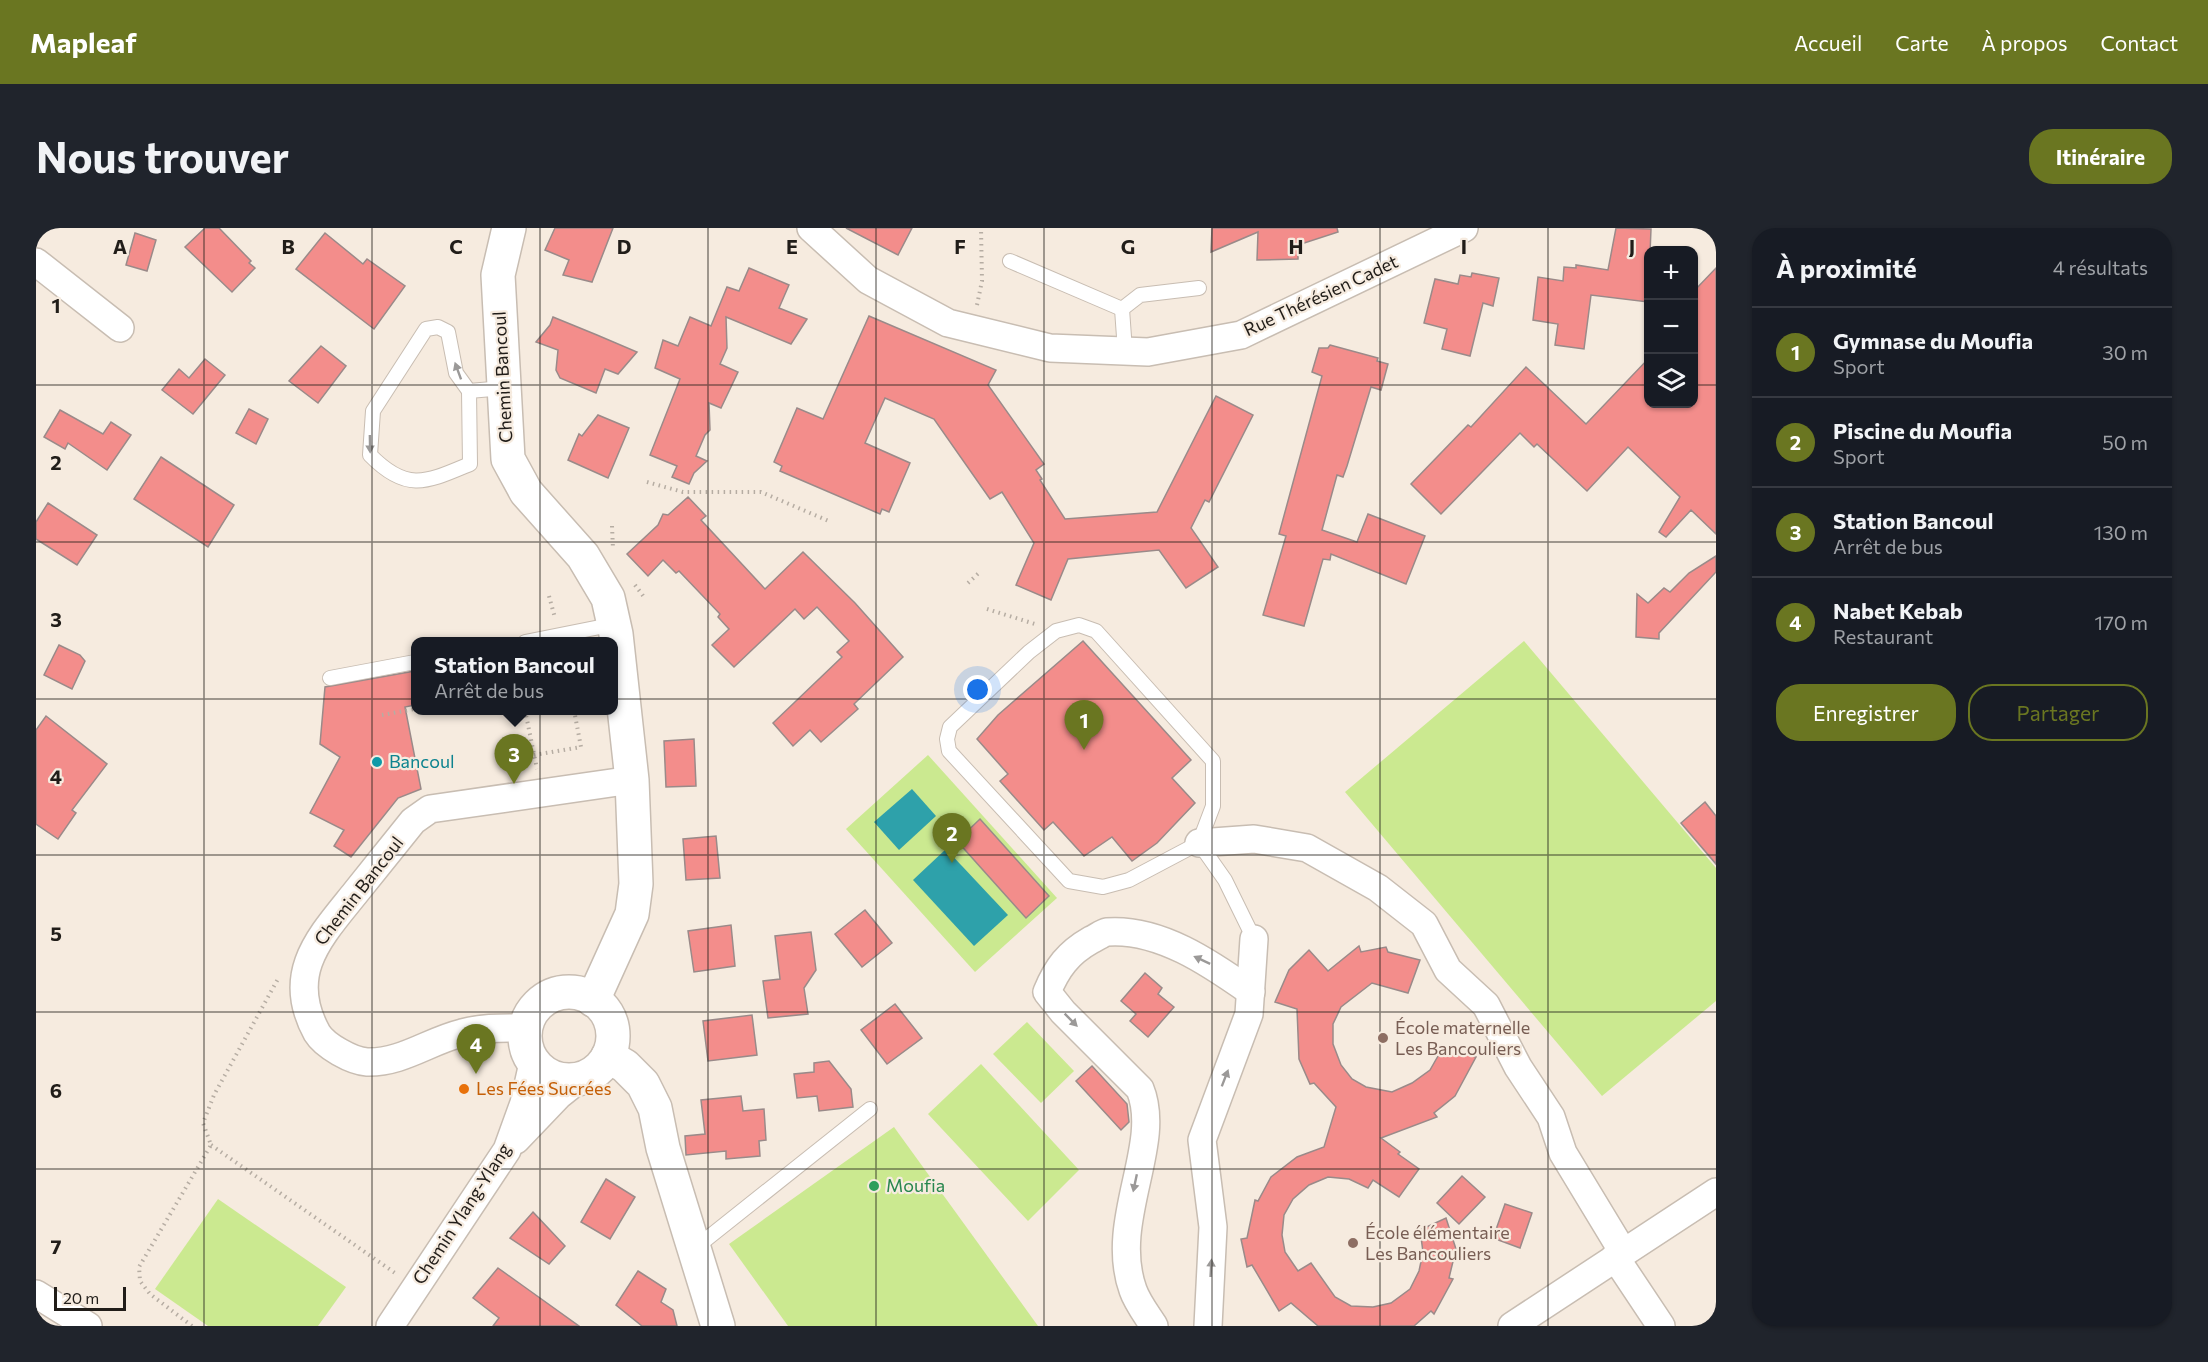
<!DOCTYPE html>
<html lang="fr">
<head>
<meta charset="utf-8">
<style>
	:root { --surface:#171b24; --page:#20242c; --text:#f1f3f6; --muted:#9ea1a6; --line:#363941; --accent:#6a7621 }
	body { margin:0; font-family:Commissioner,sans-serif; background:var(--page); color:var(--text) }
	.controls { position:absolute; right:18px; top:18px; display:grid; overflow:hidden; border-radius:12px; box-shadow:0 2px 4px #0004 }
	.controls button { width:54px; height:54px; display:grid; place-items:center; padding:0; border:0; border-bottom:2px solid var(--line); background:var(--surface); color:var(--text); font:30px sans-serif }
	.scale { position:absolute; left:18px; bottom:15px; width:72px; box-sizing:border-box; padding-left:6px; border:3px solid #211d19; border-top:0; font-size:16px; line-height:21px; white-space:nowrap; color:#211d19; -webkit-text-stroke:4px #f6ebdf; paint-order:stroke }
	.you { position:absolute; left:942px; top:462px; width:21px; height:21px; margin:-15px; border:4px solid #fff; border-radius:50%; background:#1a73e8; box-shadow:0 0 0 9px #1a73e833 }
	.badge { display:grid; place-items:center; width:39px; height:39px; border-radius:50%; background:var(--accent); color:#fff; font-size:20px; font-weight:700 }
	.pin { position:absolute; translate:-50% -50px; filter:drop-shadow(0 2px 3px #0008) }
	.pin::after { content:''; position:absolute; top:32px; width:21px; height:18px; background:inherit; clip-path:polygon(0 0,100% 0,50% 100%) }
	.popup { position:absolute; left:375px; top:409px; width:207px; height:78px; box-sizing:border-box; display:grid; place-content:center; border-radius:12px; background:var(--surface); filter:drop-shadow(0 2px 4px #0005); font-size:20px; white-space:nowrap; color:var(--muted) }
	.popup b { font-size:22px; color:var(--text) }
	.popup::after { content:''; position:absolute; left:50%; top:100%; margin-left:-12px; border:12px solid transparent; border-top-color:var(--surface) }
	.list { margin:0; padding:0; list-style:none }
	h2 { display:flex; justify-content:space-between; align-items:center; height:78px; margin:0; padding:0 24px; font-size:26px }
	h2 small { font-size:20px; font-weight:400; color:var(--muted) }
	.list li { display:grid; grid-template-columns:39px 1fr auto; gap:18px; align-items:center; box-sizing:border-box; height:90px; padding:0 24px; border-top:2px solid var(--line) }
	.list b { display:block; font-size:22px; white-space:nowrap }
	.list p { margin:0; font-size:20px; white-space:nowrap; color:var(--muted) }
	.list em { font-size:20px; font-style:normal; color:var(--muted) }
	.actions { display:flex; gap:12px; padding:18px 24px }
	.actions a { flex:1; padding:14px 0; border:2px solid var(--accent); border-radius:24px; text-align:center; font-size:21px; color:var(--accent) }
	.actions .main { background:var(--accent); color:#fff }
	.icon { flex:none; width:33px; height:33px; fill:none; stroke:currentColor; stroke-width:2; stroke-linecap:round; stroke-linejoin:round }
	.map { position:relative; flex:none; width:1680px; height:1098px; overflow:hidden; border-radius:24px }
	header { display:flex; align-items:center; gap:36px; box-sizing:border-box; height:84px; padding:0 30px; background:var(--accent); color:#fff }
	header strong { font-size:28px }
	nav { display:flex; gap:33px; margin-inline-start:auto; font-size:21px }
	.intro { display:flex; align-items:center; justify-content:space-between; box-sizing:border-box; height:144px; padding:0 36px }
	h1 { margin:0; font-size:42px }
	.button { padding:15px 27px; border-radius:24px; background:var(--accent); color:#fff; font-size:21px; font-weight:700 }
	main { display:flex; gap:36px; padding:0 36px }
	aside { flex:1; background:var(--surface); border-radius:24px; box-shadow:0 2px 4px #0004 }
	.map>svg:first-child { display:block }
	.green { fill:#cbe990 }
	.water { fill:#2ea1aa }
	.building { fill:#f38d8b; stroke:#9a8a89; stroke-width:1.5 }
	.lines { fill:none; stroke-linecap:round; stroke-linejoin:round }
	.lane-casing { stroke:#c8bdb2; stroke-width:16 }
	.street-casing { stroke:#c8bdb2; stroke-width:30 }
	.secondary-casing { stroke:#c8bdb2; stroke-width:36 }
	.path { stroke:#b6ada3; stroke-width:4; stroke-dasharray:1.5 4.5; stroke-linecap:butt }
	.lane { stroke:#fff; stroke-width:14 }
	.street { stroke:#fff; stroke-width:27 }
	.secondary { stroke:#fff; stroke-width:33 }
	.oneway { fill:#9b9998 }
	.grid { fill:none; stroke:#211d19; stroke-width:1.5; stroke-opacity:0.55 }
	.culture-dot { fill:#0f9aa8; stroke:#f6ebdf; stroke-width:2 }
	.education-dot { fill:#8d6e63; stroke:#f6ebdf; stroke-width:2 }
	.food-dot { fill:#e8710a; stroke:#f6ebdf; stroke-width:2 }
	.leisure-dot { fill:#2e9e5b; stroke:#f6ebdf; stroke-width:2 }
	.labels { text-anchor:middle; stroke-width:4.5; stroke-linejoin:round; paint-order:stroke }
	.street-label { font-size:18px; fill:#211d19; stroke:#f6ebdf }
	.culture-label { font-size:18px; fill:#0d838f; stroke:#f6ebdf; text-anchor:start }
	.education-label { font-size:18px; fill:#785e54; stroke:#f6ebdf; text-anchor:start }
	.food-label { font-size:18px; fill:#c56008; stroke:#f6ebdf; text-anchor:start }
	.leisure-label { font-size:18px; fill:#27864d; stroke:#f6ebdf; text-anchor:start }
	.grid-label { font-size:20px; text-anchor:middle; font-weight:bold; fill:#211d19; stroke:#f6ebdf; stroke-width:4.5; stroke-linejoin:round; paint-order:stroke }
</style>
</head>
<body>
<header>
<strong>Mapleaf</strong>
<nav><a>Accueil</a><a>Carte</a><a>À propos</a><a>Contact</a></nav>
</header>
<div class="intro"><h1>Nous trouver</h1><a class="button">Itinéraire</a></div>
<main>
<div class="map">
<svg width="1680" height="1098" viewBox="0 0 1680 1098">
	<rect width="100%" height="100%" fill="#f6ebdf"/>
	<g class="green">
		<polygon points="1488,413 1680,640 1680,773 1566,868 1309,564"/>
		<polygon points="892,527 1021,670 939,744 810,601"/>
		<polygon points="991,794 1038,843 1005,875 957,826"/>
		<polygon points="945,836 1043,942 992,993 892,886"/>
		<polygon points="858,899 1002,1098 752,1098 693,1016"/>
		<polygon points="182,971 310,1059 282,1098 172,1098 119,1061"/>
	</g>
	<g class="water">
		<polygon points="876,561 900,588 863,622 838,594"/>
		<polygon points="910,621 972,687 938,718 877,652"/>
	</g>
	<g class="building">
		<polygon points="169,0 183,0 215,33 213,35 219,40 196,64 149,19"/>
		<polygon points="519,0 577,0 556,54 527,47 533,32 509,22"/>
		<polygon points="810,0 876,0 862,27"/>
		<polygon points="1176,0 1301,0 1302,4 1262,17 1262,31 1221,32 1222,4 1175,24"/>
		<polygon points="1580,0 1615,1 1612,74 1555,67 1548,121 1519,117 1522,96 1497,92 1502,49 1527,53 1528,39 1540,40 1540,37 1572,42"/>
		<polygon points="99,5 120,12 111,43 90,37"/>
		<polygon points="289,5 327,36 331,31 369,58 338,101 260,41"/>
		<polygon points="713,40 753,57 743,80 771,91 755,116 690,89 691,120 684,136 702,144 685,180 673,175 674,202 669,207 660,228 671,233 658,245 653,256 636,249 641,238 614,227 644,151 619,140 627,112 642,118 654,89 675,98 691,59 703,63"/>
		<polygon points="1680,40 1680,306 1655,282 1630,309 1623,304 1644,269 1592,219 1551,263 1501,216 1498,219 1484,205 1405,286 1375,256 1432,197 1435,199 1490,139 1550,196 1612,131 1612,176 1658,176 1658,63"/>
		<polygon points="1436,45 1463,50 1457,78 1447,75 1434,128 1406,121 1411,101 1388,95 1399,51 1422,56 1424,47 1435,49"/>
		<polygon points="833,88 960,142 952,157 1008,236 1000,242 1006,251 1004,252 1029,291 1121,284 1180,168 1217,187 1173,274 1169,272 1155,300 1182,339 1150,360 1123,322 1032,331 1015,372 980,357 998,315 966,264 954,271 898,191 849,170 829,215 874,235 853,284 846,281 844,286 744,243 746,238 738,234 761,180 787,191"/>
		<polygon points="517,89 561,107 601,124 582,146 569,141 560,165 524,150 520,142 522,122 500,114 514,97"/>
		<polygon points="1294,117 1342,130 1341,133 1352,136 1345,162 1335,159 1311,238 1307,249 1301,247 1286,302 1321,314 1332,286 1389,308 1370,356 1295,326 1294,332 1287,331 1268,398 1227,387 1250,308 1243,306 1286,148 1276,144 1283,120 1292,120"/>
		<polygon points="285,118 310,138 282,175 253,153"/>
		<polygon points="169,131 189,147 157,186 126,162 143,141 153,150"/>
		<polygon points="213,181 232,191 220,216 200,205"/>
		<polygon points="24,182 67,206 75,194 95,207 71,242 32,215 29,221 8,209"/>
		<polygon points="562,187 593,200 572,250 532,232 543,206 546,208"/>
		<polygon points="125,229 198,277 172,319 98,271"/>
		<polygon points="652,269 670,288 665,292 729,361 767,324 819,375 867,429 818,476 822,481 785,514 774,502 757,518 737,495 806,429 801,424 813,413 781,379 768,391 759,381 698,439 676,417 693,401 682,389 684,386 643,343 640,345 627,332 612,348 591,326 622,297 627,286 632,287"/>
		<polygon points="12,275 61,307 41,337 0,311 0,294"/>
		<polygon points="1680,328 1680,344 1623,405 1623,411 1600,409 1601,366 1612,375 1628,360 1634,364 1653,345"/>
		<polygon points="1047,413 1155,532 1136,550 1159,575 1121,615 1096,633 1076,609 1048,628 1017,594 1008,602 964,553 972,546 941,511 962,487"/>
		<polygon points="23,417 44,427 49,433 36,461 8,447"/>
		<polygon points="379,443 379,477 369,479 385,561 362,570 315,629 298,618 308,602 274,585 304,529 284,516 289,459"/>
		<polygon points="10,488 71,536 36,582 40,585 22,611 0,596 0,502"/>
		<polygon points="658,511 660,558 630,559 628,513"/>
		<polygon points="1669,574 1680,588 1680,636 1645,595"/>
		<polygon points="944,591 1013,668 990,690 921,613"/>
		<polygon points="680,608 684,650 650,652 647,611"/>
		<polygon points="829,682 856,715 826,739 799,706"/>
		<polygon points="695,697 699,738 658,744 652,703"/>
		<polygon points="775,704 780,742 768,760 772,786 732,790 727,753 744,751 739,708"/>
		<polygon points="1323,718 1325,724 1350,719 1352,724 1384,732 1372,765 1336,755 1305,779 1297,796 1297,816 1305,837 1316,851 1330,859 1356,864 1376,855 1394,842 1406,821 1440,829 1419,868 1398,885 1401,889 1345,910 1364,924 1362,926 1383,941 1363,969 1337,952 1332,960 1313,951 1292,949 1273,957 1257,971 1248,987 1246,1007 1249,1024 1262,1043 1275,1035 1299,1069 1315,1078 1337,1079 1355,1075 1374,1061 1383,1043 1387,1024 1384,1002 1410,990 1420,1021 1413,1050 1417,1051 1398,1086 1395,1083 1378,1098 1282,1098 1255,1075 1243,1083 1216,1037 1211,1039 1205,1011 1211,1010 1219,972 1222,973 1235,949 1261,929 1288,919 1300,879 1278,855 1274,856 1263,831 1261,781 1239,774 1253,742 1273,722 1292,743"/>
		<polygon points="1109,745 1126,760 1122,766 1138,779 1112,809 1094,793 1100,786 1085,773"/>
		<polygon points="859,776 886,810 851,836 825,802"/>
		<polygon points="716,787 721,827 672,833 667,793"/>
		<polygon points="793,833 815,861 817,879 783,883 781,868 761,870 758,846 778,844 778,835"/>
		<polygon points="1056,838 1091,876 1093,894 1085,902 1040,853"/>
		<polygon points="705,868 707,883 728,881 730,912 723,913 724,928 690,931 690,923 650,927 649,908 669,906 665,872"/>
		<polygon points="1426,948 1449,969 1423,996 1401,975"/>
		<polygon points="570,951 599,969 574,1011 545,994"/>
		<polygon points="1469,976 1496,985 1484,1020 1457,1010"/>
		<polygon points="497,984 529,1018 513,1036 474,1010"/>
		<polygon points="462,1040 490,1060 543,1098 457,1098 463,1090 437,1070"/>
		<polygon points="602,1043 630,1061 625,1074 637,1082 641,1098 606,1098 580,1077"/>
	</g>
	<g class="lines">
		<defs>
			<g id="lane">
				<polyline points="974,33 1086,81"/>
				<polyline points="1089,123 1086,81 1104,67 1163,60"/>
				<path d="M433 163 434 236C391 254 371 265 334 227L337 183 390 101 402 99 412 104 420 145 433 163 468 160"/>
				<polyline points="489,414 579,396"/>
				<polyline points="294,450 379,434"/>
				<polyline points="1163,615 1093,652 1067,659 1033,653 913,523 911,511 914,499 993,424 1020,403 1043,397 1060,403 1177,533 1177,578 1163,615 1189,652 1218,711"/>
				<polyline points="658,1021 834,881"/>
			</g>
			<g id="street">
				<polyline points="775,0 832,52 912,95 1014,120 1112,124 1205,107 1428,0"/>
				<polyline points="0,34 84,100"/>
				<polyline points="1163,615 1218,611 1271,620 1342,660 1388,696 1412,742 1450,777 1482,839 1515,889 1527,925 1587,1024"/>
				<path d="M489 800C468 800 447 799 426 805 393 813 366 835 331 834 316 833 289 818 281 805 248 745 284 709 320 664 339 640 358 617 377 593L394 581 596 552"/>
				<polyline points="480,912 523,867 543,851"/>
				<polyline points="1579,1029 1625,1098"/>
				<polyline points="0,1066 52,1098"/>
				<polyline points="354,1098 471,922 488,875 497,835"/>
				<path d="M1118 1098C1111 1087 1101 1074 1097 1062 1072 993 1127 917 1104 861L1027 784 1011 764C1021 740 1032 725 1055 712 1060 710 1066 705 1071 704 1123 700 1174 735 1215 764"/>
				<polyline points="1172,1098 1177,999 1166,912 1213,786 1218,711"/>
				<polyline points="1476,1098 1680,964"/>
			</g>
			<g id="secondary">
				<polyline points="473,0 462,47 472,231 490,264 547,328 572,370 580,406 596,552 600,656 596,686 557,772"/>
				<circle cx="533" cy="808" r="44"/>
				<polyline points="572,828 589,838 607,856 619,880 627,920 682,1098"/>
			</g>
		</defs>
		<use href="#lane" class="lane-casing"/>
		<use href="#street" class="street-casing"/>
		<use href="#secondary" class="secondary-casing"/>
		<g class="path">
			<polyline points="941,77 946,53 945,0"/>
			<polyline points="611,254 647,264 725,264 795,294"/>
			<polyline points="576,298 577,321"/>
			<polyline points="932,355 945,343"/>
			<polyline points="599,357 608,369"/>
			<polyline points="513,368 519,390"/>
			<polyline points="951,381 999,396"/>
			<polyline points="489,482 501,541"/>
			<polyline points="346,487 379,481"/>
			<polyline points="498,527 545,519 538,482"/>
			<polyline points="175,917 359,1045"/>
			<polyline points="156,1098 114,1066 104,1053 103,1039 175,917 167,895 178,867 243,749"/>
		</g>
		<use href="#lane" class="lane"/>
		<use href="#street" class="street"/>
		<use href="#secondary" class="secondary"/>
	</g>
	<defs><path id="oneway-solid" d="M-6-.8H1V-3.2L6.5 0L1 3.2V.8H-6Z" transform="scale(1.5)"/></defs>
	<g class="oneway">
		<use href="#oneway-solid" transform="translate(422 143) rotate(-110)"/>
		<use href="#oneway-solid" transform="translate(334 216) rotate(89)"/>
		<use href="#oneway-solid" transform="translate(1166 732) rotate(-155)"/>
		<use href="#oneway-solid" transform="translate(1035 792) rotate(45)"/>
		<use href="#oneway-solid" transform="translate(1189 850) rotate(-69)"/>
		<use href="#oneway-solid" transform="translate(1099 955) rotate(102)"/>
		<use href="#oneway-solid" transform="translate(1175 1040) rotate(-87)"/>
	</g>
	<path class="grid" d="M168 0V1098M336 0V1098M504 0V1098M672 0V1098M840 0V1098M1008 0V1098M1176 0V1098M1344 0V1098M1512 0V1098M0 157H1612M1658 157H1680M0 314H1680M0 471H1680M0 627H1680M0 784H1680M0 941H1680"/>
	<circle class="culture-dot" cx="341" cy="534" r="6"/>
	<g class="education-dot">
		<circle cx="1347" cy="810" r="6"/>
		<circle cx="1317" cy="1015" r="6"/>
	</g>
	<circle class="food-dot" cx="428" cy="861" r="6"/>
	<circle class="leisure-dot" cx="838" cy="958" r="6"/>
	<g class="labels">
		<g class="street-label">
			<text transform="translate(1285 68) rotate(-25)" y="6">Rue Thérésien Cadet</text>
			<text transform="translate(467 149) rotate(-93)" y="6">Chemin Bancoul</text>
			<text transform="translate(323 663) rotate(-52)" y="6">Chemin Bancoul</text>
			<text transform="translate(426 986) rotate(-57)" y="6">Chemin Ylang-Ylang</text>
		</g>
		<g class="culture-label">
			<text x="353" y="540">Bancoul</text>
		</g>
		<g class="education-label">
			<text x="1359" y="806">École maternelle<tspan x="1359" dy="21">Les Bancouliers</tspan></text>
			<text x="1329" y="1011">École élémentaire<tspan x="1329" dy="21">Les Bancouliers</tspan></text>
		</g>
		<g class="food-label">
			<text x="440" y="867">Les Fées Sucrées</text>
		</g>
		<g class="leisure-label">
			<text x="850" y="964">Moufia</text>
		</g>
	</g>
	<g class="grid-label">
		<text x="84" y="26">A</text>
		<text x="252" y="26">B</text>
		<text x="420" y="26">C</text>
		<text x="588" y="26">D</text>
		<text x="756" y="26">E</text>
		<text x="924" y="26">F</text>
		<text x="1092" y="26">G</text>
		<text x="1260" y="26">H</text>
		<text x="1428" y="26">I</text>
		<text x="1596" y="26">J</text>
		<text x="20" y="85">1</text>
		<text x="20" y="242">2</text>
		<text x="20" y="399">3</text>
		<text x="20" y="556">4</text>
		<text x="20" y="713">5</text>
		<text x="20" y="870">6</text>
		<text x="20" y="1026">7</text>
	</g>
</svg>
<div class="controls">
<button>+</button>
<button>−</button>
<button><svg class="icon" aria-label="layers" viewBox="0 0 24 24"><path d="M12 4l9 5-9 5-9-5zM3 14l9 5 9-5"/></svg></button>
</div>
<div class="scale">20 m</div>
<div class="you"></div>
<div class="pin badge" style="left:1048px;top:522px">1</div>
<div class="pin badge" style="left:916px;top:635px">2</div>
<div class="pin badge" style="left:478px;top:556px">3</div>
<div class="popup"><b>Station Bancoul</b>Arrêt de bus</div>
<div class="pin badge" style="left:440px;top:846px">4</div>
</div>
<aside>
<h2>À proximité<small>4 résultats</small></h2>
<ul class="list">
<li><span class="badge">1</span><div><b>Gymnase du Moufia</b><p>Sport</p></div><em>30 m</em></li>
<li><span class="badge">2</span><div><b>Piscine du Moufia</b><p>Sport</p></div><em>50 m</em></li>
<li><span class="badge">3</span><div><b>Station Bancoul</b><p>Arrêt de bus</p></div><em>130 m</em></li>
<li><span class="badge">4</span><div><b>Nabet Kebab</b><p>Restaurant</p></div><em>170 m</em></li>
</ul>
<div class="actions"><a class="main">Enregistrer</a><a>Partager</a></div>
</aside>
</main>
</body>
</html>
